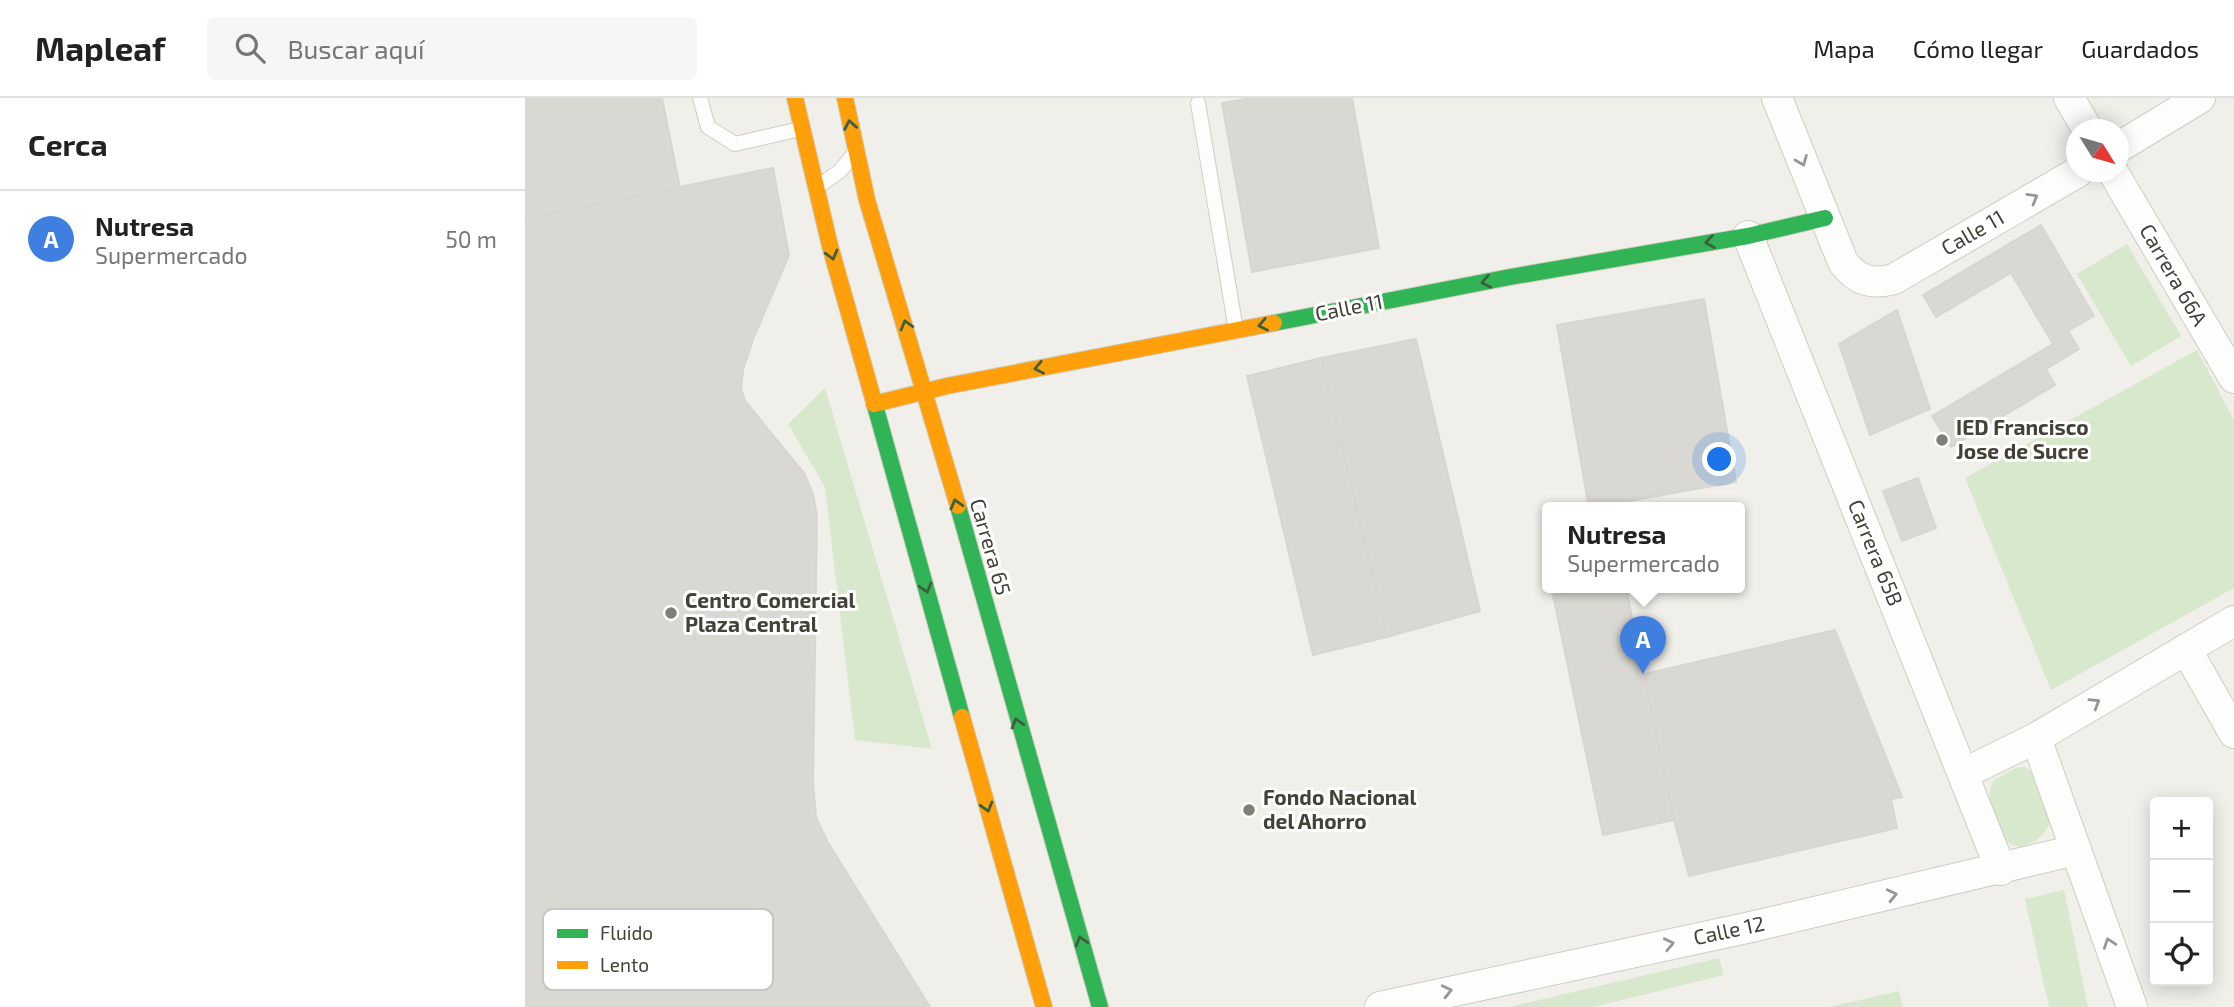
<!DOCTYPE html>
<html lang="es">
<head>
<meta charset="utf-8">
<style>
	:root { --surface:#fff; --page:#f6f6f6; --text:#222; --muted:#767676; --line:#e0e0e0; --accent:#db2777 }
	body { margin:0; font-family:"Exo 2",sans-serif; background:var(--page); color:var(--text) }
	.controls { position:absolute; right:21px; bottom:21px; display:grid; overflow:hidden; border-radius:7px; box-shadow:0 4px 18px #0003 }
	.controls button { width:63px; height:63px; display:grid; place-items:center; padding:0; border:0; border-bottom:2px solid var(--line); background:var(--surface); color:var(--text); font:35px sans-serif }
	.compass { position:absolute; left:1541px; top:21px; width:63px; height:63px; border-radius:50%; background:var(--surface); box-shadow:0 4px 18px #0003; rotate:127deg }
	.you { position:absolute; left:1195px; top:362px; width:24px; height:24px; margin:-18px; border:5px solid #fff; border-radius:50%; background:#1a73e8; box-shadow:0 0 0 10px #1a73e833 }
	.badge { display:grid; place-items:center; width:46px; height:46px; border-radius:50%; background:var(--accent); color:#fff; font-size:23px; font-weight:700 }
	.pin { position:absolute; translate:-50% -58px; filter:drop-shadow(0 2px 4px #0008) }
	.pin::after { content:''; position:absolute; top:37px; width:24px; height:21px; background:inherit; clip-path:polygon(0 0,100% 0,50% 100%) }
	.popup { position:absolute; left:1017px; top:404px; width:203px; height:91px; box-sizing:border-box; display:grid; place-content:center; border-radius:7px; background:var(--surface); filter:drop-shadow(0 2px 5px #0005); font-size:23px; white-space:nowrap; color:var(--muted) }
	.popup b { font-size:26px; color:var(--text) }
	.popup::after { content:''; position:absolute; left:50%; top:100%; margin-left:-14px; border:14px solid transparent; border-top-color:var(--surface) }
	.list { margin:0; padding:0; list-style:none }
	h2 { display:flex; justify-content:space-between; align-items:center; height:91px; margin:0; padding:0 28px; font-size:30px }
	h2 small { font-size:23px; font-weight:400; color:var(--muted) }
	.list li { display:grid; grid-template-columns:46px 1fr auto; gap:21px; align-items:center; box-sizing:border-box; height:98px; padding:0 28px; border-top:2px solid var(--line) }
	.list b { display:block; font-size:26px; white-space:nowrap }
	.list p { margin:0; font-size:23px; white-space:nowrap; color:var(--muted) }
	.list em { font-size:23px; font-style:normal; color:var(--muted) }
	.icon { flex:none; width:38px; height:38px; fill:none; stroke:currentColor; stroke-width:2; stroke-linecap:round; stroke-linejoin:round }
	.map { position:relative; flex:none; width:1709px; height:909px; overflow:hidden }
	header { display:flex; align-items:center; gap:42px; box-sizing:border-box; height:98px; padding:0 35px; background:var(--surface); border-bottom:2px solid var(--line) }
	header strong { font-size:33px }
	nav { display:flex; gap:38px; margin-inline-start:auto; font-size:24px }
	.search { width:490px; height:63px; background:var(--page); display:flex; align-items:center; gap:18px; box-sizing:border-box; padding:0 24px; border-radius:7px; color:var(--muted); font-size:26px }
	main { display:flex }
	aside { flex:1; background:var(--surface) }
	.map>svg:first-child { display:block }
	.green { fill:#d8e8cc }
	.building { fill:#d9d8d2; stroke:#d8d6d0; stroke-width:2 }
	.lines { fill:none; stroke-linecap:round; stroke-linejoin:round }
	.lane-casing { stroke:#cdcdc8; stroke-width:16 }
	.street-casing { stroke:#cdcdc8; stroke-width:32 }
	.fast-casing { stroke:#cecdc1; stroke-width:18 }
	.slow-casing { stroke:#cecdc1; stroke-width:18 }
	.lane { stroke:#fdfdfc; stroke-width:14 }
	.street { stroke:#fdfdfc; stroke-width:30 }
	.fast { stroke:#30b455; stroke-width:16 }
	.slow { stroke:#ff9f0a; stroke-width:16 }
	.oneway { stroke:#3f5e3e }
	.oneway2 { stroke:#979690 }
	.poi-dot { fill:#807f76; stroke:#fff; stroke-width:2.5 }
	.labels { text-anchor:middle; stroke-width:6; stroke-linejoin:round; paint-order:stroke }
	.street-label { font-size:21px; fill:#444237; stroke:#fff }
	.poi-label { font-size:21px; font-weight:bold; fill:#444237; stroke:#fff; text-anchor:start }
	.key { fill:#fff; stroke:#c7c6c3; stroke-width:2 }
	.key-label { font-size:19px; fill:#444237 }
</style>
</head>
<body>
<header>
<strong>Mapleaf</strong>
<div class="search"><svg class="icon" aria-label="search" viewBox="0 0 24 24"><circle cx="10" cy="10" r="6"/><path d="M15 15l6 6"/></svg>Buscar aquí</div>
<nav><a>Mapa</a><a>Cómo llegar</a><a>Guardados</a></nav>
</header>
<main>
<aside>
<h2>Cerca<small></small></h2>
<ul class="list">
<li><span class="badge" style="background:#3f7fe0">A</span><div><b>Nutresa</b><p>Supermercado</p></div><em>50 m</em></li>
</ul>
</aside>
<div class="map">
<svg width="1709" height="909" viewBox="0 0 1709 909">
	<rect width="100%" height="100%" fill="#f0efea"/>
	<g class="green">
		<polygon points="1602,146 1656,238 1606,268 1552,176"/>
		<polygon points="1672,252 1709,322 1709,490 1526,592 1440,380"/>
		<polygon points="300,290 407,651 330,642 300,389 263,326"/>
		<path d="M1493 669H1501L1507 676 1526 721C1522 739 1495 760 1479 740 1467 725 1459 698 1469 682Z"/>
		<polygon points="1539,792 1563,909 1524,909 1500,801"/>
		<polygon points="1194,860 1199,877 1068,909 984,909"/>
		<polygon points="1374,893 1378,909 1304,909"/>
	</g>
	<g class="building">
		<polygon points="0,0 137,0 155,90 0,120"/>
		<polygon points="726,0 827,0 854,150 727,174 697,5"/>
		<polygon points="248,70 264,157 229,239 218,272 216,290 220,303 279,375 288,396 292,418 288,685 291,719 302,743 405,909 0,909 0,120"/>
		<polygon points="1516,127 1569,218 1543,233 1554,251 1521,271 1530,287 1426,349 1407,318 1528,246 1486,175 1411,219 1398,197"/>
		<polygon points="1179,201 1211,384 1064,410 1032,227"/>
		<polygon points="1372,212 1405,311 1345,337 1314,246"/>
		<polygon points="891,241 955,513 862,539 796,260"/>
		<polygon points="796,260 862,539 788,557 722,278"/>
		<polygon points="1393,380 1411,430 1377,443 1358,393"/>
		<polygon points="1058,490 1101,490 1149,722 1078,737 1028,497"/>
		<polygon points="1310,532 1377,699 1366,701 1372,730 1164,778 1149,722 1119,576"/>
	</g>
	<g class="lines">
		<defs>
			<g id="lane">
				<polyline points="175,0 183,29 210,46 275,31"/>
				<polyline points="673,5 711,232"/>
				<polyline points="294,88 315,73 328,57"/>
			</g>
			<g id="street">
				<path d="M1252 0 1318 164C1332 183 1347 187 1369 181L1553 74"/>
				<polyline points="1544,0 1563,32"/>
				<polyline points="1594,49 1675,0"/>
				<polyline points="1588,74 1709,280"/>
				<polyline points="1223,138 1476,772"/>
				<polyline points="1661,551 1709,635"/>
				<polyline points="1511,640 1607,909"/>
				<polyline points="1438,676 1511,640 1709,523"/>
				<polyline points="855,909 1226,829 1551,752"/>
			</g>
			<g id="fast">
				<polyline points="749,225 985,179 1223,138 1300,120"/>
				<polyline points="349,304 437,619"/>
				<polyline points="433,408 575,909"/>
			</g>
			<g id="slow">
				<polyline points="270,0 305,148 349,304"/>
				<polyline points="320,0 342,102 433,408"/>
				<polyline points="349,306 422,288 749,225"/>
				<polyline points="437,619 519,909"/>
			</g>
		</defs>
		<use href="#lane" class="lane-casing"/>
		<use href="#street" class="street-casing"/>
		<use href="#fast" class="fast-casing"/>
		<use href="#slow" class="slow-casing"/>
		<use href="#lane" class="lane"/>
		<use href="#street" class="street"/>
		<use href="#fast" class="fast"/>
		<use href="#slow" class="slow"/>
	</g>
	<defs><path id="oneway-chevron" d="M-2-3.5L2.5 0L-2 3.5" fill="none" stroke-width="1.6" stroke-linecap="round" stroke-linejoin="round" transform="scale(1.75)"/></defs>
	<g class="oneway">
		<use href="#oneway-chevron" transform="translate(325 27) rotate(-100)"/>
		<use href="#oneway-chevron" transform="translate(1185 144) rotate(170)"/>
		<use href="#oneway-chevron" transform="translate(307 157) rotate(75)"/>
		<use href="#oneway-chevron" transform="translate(961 184) rotate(169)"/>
		<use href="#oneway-chevron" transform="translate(381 227) rotate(-106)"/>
		<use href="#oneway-chevron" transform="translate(738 227) rotate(169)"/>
		<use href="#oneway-chevron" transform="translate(514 270) rotate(169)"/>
		<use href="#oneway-chevron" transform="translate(431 406) rotate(-106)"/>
		<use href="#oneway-chevron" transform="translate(401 490) rotate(74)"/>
		<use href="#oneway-chevron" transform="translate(492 625) rotate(-106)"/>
		<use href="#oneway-chevron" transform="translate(462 709) rotate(74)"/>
		<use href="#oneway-chevron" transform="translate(556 843) rotate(-106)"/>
	</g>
	<g class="oneway2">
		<use href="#oneway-chevron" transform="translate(1277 63) rotate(68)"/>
		<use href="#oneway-chevron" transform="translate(1508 100) rotate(-30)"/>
		<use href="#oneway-chevron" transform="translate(1570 605) rotate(-31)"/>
		<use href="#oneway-chevron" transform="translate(1367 797) rotate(-13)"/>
		<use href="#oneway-chevron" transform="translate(1584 845) rotate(-109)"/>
		<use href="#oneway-chevron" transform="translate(1144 846) rotate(-12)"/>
		<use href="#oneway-chevron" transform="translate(922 893) rotate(-13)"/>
	</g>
	<g class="poi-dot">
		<circle cx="1417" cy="342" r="7"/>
		<circle cx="146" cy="515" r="7"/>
		<circle cx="724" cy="712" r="7"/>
	</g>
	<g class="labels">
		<g class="street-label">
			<text transform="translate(1448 135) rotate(-30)" y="7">Calle 11</text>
			<text transform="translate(1648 177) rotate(60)" y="7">Carrera 66A</text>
			<text transform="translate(824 210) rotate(-11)" y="7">Calle 11</text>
			<text transform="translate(465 449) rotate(74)" y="7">Carrera 65</text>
			<text transform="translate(1350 455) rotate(68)" y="7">Carrera 65B</text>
			<text transform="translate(1204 833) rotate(-12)" y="7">Calle 12</text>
		</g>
		<g class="poi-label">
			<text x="1431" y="337">IED Francisco<tspan x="1431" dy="24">Jose de Sucre</tspan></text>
			<text x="160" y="510">Centro Comercial<tspan x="160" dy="24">Plaza Central</tspan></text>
			<text x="738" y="707">Fondo Nacional<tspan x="738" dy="24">del Ahorro</tspan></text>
		</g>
	</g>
	<rect x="18" y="811" width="230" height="81" rx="10" class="key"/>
	<rect x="32" y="831" width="31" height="9" fill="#30b455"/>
	<rect x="32" y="863" width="31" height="8" fill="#ff9f0a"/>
	<g class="key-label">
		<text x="75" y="842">Fluido</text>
		<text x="75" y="874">Lento</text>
	</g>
</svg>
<div class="controls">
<button>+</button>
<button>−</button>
<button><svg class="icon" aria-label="locate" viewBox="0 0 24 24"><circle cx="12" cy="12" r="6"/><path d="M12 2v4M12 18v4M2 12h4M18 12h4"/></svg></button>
</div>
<svg class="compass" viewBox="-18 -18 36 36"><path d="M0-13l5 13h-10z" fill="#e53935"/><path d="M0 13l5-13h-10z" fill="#767676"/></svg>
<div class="you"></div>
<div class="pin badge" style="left:1118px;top:576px;background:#3f7fe0">A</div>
<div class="popup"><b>Nutresa</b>Supermercado</div>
</div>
</main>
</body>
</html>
